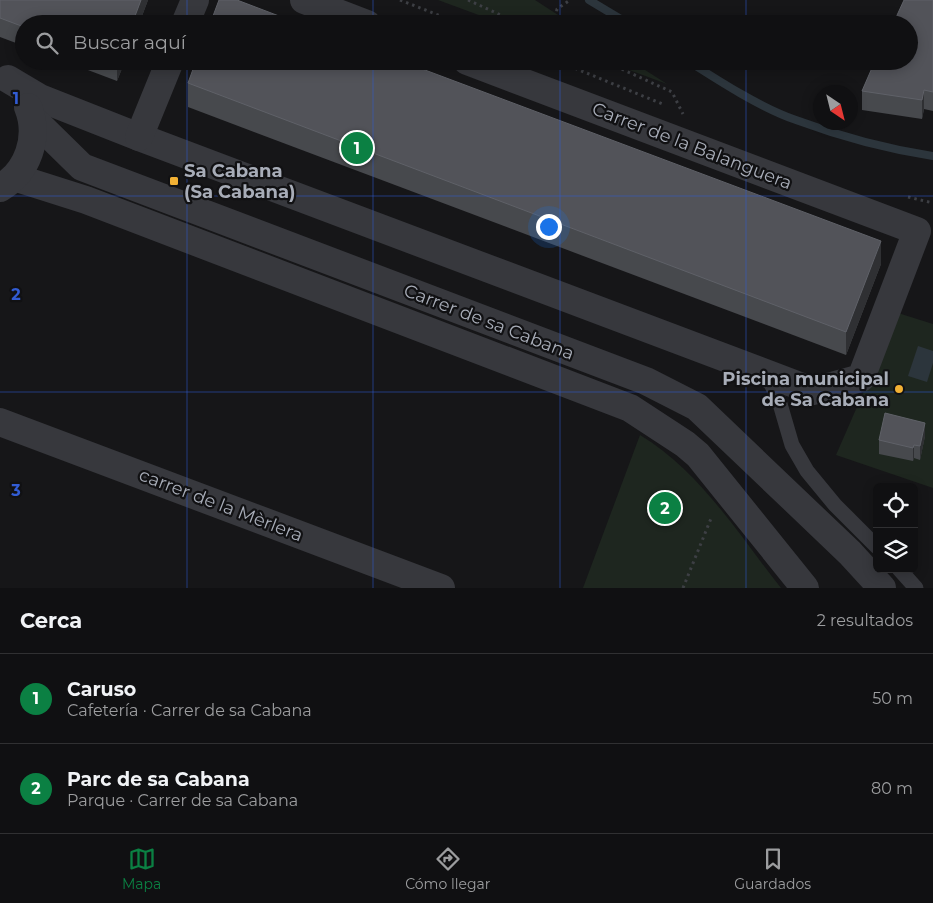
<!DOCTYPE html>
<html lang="es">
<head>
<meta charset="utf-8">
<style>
	:root { --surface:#101012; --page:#1e1e20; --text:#f1f3f6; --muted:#9c9d9f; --line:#303032; --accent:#0b8043 }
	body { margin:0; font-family:Montserrat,sans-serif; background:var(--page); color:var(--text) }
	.controls { position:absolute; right:15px; bottom:15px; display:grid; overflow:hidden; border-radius:8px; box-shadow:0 2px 12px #0003 }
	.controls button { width:45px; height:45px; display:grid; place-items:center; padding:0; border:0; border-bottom:1px solid var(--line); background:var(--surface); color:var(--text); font:25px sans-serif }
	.compass { position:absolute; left:813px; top:85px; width:45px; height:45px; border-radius:50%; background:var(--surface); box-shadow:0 2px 12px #0003; rotate:145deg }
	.you { position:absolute; left:548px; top:226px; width:18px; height:18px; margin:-12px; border:4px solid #fff; border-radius:50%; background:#1a73e8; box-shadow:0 0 0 8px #1a73e833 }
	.badge { display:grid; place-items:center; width:32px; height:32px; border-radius:50%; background:var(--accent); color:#fff; font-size:16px; font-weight:700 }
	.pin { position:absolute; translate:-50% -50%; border:2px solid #fff; box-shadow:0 1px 5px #0006 }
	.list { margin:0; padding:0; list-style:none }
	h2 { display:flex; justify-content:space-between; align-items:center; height:65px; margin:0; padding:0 20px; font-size:21px }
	h2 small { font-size:16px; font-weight:400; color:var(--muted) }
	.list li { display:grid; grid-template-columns:32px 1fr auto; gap:15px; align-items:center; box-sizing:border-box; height:90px; padding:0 20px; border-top:1px solid var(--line) }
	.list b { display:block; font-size:19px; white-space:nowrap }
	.list p { margin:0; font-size:16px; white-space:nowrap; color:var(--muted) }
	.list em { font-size:16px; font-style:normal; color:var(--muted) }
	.icon { flex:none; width:28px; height:28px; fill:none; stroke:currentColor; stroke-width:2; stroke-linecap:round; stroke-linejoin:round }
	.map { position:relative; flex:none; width:933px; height:588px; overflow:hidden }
	.search { position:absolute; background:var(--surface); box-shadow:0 2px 12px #0003; left:15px; right:15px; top:15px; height:55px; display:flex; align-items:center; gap:12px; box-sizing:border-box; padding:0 18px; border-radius:28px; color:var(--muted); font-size:19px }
	.sheet { height:245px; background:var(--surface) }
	nav { display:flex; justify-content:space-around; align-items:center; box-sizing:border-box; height:70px; border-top:1px solid var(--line); background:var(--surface); font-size:14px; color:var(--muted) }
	nav a { display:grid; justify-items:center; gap:2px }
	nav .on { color:var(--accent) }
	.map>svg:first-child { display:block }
	.green { fill:#1e261f }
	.water { fill:#2c353c }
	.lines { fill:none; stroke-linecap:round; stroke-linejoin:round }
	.stream { stroke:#2c353c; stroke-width:8 }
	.path { stroke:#3d3f44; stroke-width:3; stroke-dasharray:2.5 4; stroke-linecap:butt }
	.service { stroke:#37383d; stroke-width:15 }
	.minor { stroke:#37383d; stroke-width:28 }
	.wall { fill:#47494d }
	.shaded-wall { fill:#2f3033 }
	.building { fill:#525359; stroke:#5f6168 }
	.grid { fill:none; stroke:#325cd3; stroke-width:1; stroke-opacity:0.55 }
	.poi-dot { fill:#f2b134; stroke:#111113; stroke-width:2 }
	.labels { text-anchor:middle; stroke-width:4.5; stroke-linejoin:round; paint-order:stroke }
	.street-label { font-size:18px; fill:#a8adb8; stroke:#111113 }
	.poi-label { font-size:18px; font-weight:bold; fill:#a8adb8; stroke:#111113; text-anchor:start }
	.grid-label { font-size:16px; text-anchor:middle; font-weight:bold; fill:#325cd3; stroke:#111113; stroke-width:4.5; stroke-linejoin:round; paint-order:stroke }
</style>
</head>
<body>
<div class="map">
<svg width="933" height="588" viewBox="0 0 933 588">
	<rect width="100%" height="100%" fill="#161618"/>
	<g class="green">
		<polygon points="438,0 535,0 572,24 503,24"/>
		<polygon points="605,61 631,61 667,84"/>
		<polygon points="898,313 933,324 933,488 836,455"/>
		<path d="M640 435C700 471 739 535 781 588H583Z"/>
	</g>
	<polygon class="water" points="918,346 933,351 933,363 927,382 908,376"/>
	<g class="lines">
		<g class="stream">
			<polyline points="589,0 629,24"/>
			<path d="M688 61C719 81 761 108 796 120 839 136 887 149 933 156"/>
		</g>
		<g class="path">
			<polyline points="400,0 461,24"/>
			<polyline points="468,0 520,24"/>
			<polyline points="554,24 557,9 570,0"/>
			<polyline points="557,61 665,105"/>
			<polyline points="604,61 672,92 683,114"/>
			<polyline points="908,197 933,203"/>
			<polyline points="683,588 712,516"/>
		</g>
		<g class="service">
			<polyline points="766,375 778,397 792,445 807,471 835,505 877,547"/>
			<polyline points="899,569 916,588"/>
		</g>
		<g class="minor">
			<polyline points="304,0 367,24"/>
			<polyline points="185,24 195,0"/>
			<polyline points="8,79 40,98 139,137 813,391 861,378 917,231 467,61"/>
			<polyline points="32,118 82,167 646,381 697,407 850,553 882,588"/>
			<polyline points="139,137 170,61"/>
			<polyline points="23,180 86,200 630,408 685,444 698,455 805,588"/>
			<path d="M0 188C28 172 40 137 28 107"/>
			<polyline points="0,422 441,588"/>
		</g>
	</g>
	<g class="wall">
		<polygon points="0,0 148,0 139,24 24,24 24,46 0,37"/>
		<polygon points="933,0 933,111 924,109 922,119 862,110 862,91"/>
		<polygon points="64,61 125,61 117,81"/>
		<polygon points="188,83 881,264 846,355 188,107"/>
		<polygon points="925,436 920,460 914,458 913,461 879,454 879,440"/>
	</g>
	<g class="shaded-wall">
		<polygon points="141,0 148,0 139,24 132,24"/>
		<polygon points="118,61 125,61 117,81 117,62"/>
		<polygon points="924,90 924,109 922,119 922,100"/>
		<polygon points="881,241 881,264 846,355 846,332"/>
		<polygon points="925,423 925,436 920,460 920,446"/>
		<polygon points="914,445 914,458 913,461 913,448"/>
	</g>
	<g class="building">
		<polygon points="0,0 141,0 132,24 24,24 24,27 0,18"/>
		<polygon points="219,0 237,0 300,24 210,24"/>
		<polygon points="904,0 933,0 933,92 924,90 922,100 862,91 875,61 909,61 909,24 893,24"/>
		<polygon points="196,61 401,61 881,241 846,332 188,83"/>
		<polygon points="885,413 925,423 920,446 914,445 913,448 879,440"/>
	</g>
	<path class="grid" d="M187 0V24M373 0V24M560 0V24M746 0V24M187 61V588M373 61V588M560 61V588M746 61V588M0 196H933M0 392H933"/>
	<g class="poi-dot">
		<rect x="169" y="176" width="10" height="10" rx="2.5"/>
		<circle cx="899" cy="389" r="5"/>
	</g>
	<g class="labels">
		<g class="street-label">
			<text transform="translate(692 146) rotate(21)" y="6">Carrer de la Balanguera</text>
			<text transform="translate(489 322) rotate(21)" y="6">Carrer de sa Cabana</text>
			<text transform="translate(221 505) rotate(21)" y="6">carrer de la Mèrlera</text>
		</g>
		<g class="poi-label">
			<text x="184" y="177">Sa Cabana<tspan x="184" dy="21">(Sa Cabana)</tspan></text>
			<text x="889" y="385" text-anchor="end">Piscina municipal<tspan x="889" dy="21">de Sa Cabana</tspan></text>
		</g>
	</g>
	<g class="grid-label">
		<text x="16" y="104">1</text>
		<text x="16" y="300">2</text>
		<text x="16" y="496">3</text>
	</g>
</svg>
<div class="controls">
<button><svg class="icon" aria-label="locate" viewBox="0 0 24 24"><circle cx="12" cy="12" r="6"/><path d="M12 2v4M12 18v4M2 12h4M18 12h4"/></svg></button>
<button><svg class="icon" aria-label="layers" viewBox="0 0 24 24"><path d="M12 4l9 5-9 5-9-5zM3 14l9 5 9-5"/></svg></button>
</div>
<svg class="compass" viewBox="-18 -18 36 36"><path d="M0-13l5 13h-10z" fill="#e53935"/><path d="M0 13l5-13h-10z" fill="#9c9d9f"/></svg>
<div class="you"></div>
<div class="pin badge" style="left:357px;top:148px">1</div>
<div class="pin badge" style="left:665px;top:508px">2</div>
<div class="search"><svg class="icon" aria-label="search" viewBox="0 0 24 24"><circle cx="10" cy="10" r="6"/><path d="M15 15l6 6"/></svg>Buscar aquí</div>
</div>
<section class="sheet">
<h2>Cerca<small>2 resultados</small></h2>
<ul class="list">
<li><span class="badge">1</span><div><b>Caruso</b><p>Cafetería · Carrer de sa Cabana</p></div><em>50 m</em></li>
<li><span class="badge">2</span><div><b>Parc de sa Cabana</b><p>Parque · Carrer de sa Cabana</p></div><em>80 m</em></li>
</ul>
</section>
<nav>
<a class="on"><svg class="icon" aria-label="map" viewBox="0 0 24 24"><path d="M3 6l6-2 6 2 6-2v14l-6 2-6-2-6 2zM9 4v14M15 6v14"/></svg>Mapa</a>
<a><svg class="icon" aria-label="directions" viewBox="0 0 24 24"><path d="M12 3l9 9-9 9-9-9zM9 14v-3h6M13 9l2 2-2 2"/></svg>Cómo llegar</a>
<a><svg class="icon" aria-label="saved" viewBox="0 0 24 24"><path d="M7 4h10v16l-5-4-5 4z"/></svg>Guardados</a>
</nav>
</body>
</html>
